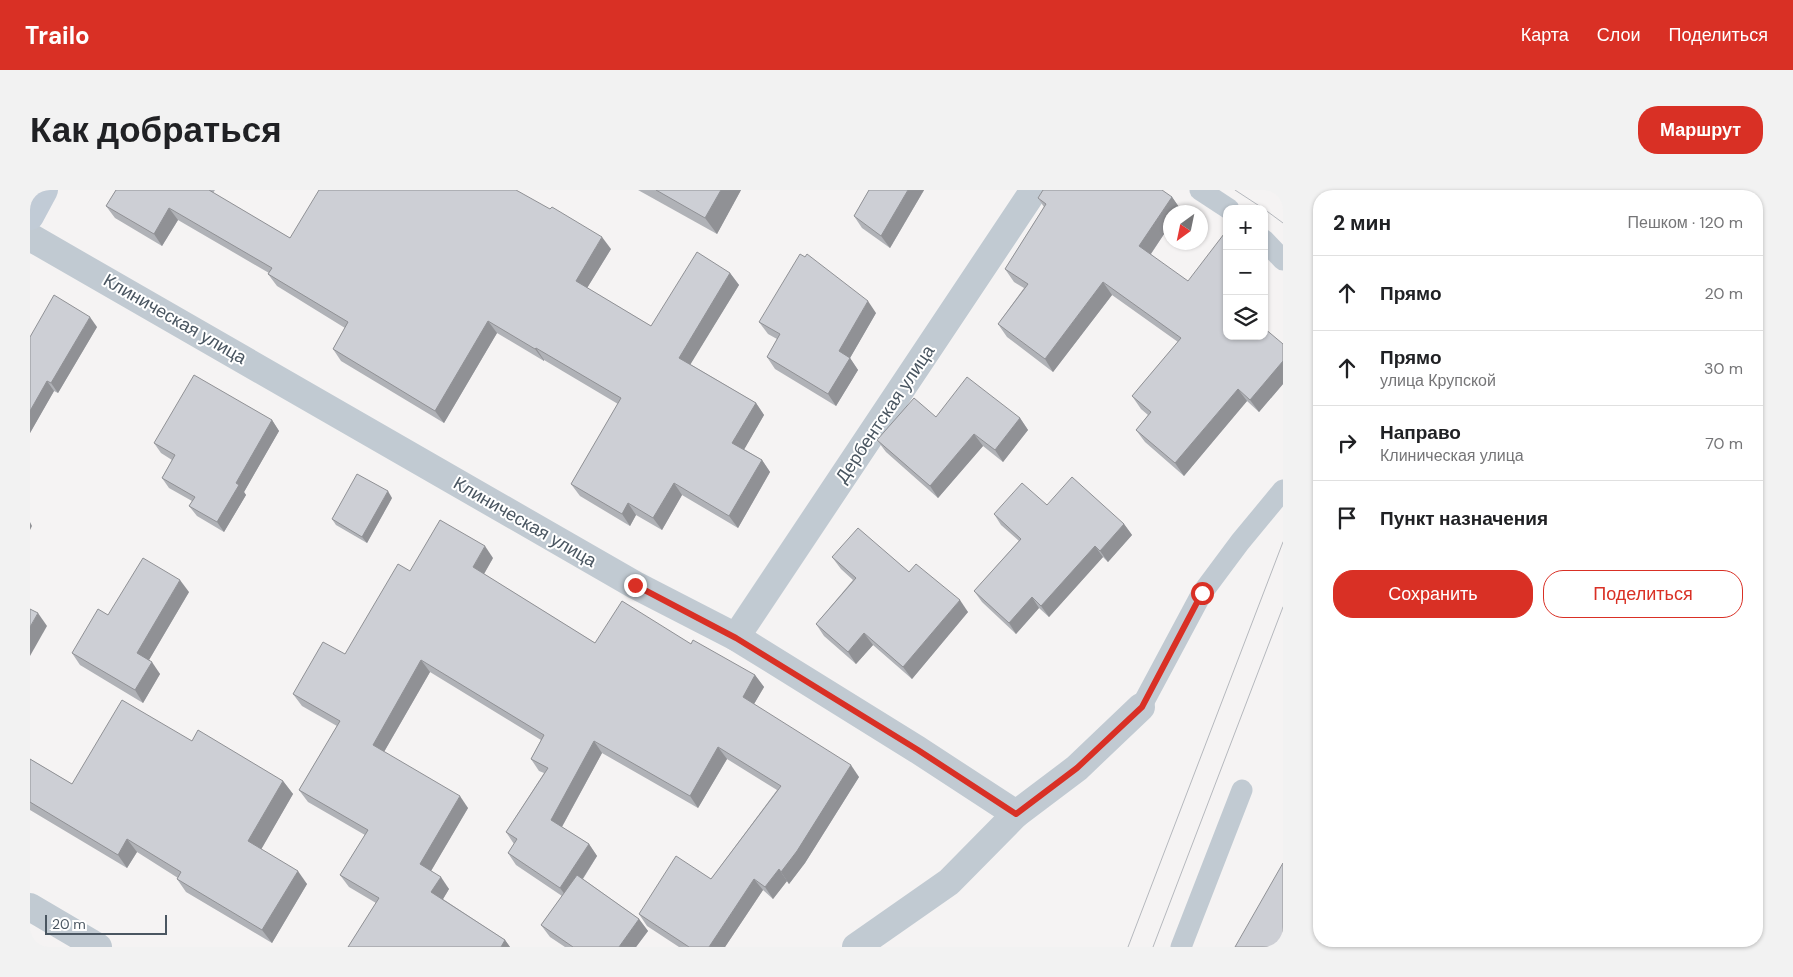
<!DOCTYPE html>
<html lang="ru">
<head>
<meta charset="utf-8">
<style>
	:root { --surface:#fff; --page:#f2f2f2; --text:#202124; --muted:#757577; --line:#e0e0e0; --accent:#d93025 }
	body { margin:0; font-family:"DM Sans",sans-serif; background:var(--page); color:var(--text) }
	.controls { position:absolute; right:15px; top:15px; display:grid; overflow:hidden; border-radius:10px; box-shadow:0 1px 4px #0004 }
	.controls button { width:45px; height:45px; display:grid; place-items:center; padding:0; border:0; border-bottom:1px solid var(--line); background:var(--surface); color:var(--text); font:25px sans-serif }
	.compass { position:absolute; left:1133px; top:15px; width:45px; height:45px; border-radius:50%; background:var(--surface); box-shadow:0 1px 4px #0004; rotate:213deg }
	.scale { position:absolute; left:15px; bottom:12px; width:122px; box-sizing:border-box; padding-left:5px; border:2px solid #4a5661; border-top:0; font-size:14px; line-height:18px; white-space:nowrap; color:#4a5661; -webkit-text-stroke:4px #fff; paint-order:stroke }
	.stop { position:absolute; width:15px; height:15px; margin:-11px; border:4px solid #d93025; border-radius:50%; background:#fff }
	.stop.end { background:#d93025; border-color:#fff; box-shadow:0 1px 5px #0008 }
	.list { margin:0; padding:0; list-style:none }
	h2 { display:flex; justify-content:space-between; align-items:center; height:65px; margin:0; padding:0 20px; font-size:21px }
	h2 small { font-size:16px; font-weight:400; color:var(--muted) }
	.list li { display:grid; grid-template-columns:32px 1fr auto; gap:15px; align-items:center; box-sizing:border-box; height:75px; padding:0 20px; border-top:1px solid var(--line) }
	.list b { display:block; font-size:19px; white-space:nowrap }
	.list p { margin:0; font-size:16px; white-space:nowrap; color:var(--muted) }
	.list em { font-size:16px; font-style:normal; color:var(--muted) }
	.actions { display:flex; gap:10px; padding:15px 20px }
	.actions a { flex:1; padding:11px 0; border:1px solid var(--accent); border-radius:20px; text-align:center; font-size:18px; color:var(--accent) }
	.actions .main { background:var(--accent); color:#fff }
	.icon { flex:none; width:28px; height:28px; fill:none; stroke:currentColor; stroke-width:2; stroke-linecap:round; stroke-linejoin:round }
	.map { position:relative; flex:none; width:1253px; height:757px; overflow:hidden; border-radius:20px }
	header { display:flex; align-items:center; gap:30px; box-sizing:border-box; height:70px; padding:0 25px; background:var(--accent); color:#fff }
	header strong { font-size:24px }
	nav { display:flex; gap:28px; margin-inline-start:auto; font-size:18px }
	.intro { display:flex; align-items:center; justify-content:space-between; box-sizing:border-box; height:120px; padding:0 30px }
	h1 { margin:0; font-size:35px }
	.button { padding:12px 22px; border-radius:20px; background:var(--accent); color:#fff; font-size:18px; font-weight:700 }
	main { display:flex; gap:30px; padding:0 30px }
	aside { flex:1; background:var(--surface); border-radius:20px; box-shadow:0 1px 4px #0004 }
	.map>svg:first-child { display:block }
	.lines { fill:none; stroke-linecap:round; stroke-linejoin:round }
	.lane { stroke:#c1cad2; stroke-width:21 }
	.street { stroke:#c1cad2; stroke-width:28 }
	.secondary { stroke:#c1cbd6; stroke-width:28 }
	.tram { stroke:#b5b8bd; stroke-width:1 }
	.wall { fill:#b0b2b7 }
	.shaded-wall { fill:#909195 }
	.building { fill:#cdcfd5; stroke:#909195 }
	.route { stroke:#d93025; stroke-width:6 }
	.labels { text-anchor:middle; stroke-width:4; stroke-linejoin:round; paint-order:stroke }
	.street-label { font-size:18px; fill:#4a5661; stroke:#fff }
</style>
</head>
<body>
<header>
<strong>Trailo</strong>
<nav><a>Карта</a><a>Слои</a><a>Поделиться</a></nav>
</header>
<div class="intro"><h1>Как добраться</h1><a class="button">Маршрут</a></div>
<main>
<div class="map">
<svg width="1253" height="757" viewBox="0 0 1253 757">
	<rect width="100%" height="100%" fill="#f5f3f3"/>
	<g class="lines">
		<g class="lane">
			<polyline points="1170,0 1199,19"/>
			<polyline points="1234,50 1253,70"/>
			<polyline points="1111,517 1172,403 1210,352 1253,300"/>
			<polyline points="1151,757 1212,600"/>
		</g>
		<g class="street">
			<polyline points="0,47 605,395 706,447 888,560 986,624"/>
			<polyline points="706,447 1004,0"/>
			<polyline points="0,717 68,757"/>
			<polyline points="826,757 919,692 986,624 1047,578 1111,517"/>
		</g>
		<polyline class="secondary" points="0,26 14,0"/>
		<g class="tram">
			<polyline points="1205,0 1234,19"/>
			<polyline points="1243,0 1253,7"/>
			<polyline points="1234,19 1253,33"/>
			<polyline points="1098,757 1253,352"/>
			<polyline points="1123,757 1253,417"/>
		</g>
	</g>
	<g class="wall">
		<polygon points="86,0 185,0 183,3 260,48 581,59 557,98 621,136 700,83 709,95 660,174 726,213 734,225 714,259 732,270 740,282 708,338 652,305 632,340 606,325 600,336 550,306 541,294 588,214 514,170 514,171 467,143 414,233 311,171 303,159 315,138 247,96 238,84 239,83 148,30 132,56 85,28 76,16"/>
		<polygon points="608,0 711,0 687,44"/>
		<polygon points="839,0 894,0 860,58 832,38 824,26"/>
		<polygon points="1142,7 1151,20 1140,22 1140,35 1121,64 1197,146 1253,154 1253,194 1229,222 1217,211 1154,286 1115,252 1106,240 1118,225 1111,219 1102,206 1148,152 1082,105 1023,182 977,147 968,134 994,98 984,92 975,79 1014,17 1008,8"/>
		<polygon points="846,123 820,168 828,180 806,216 745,179 737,167 747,149 738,144 729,132"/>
		<polygon points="67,137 28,203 24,201 0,243 0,147"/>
		<polygon points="906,227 990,228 998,240 973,272 953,256 908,308 856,262 847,250"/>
		<polygon points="242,230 249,241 214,302 216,305 194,342 167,326 159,316 162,311 139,298 132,288 142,270 131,263 124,253"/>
		<polygon points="362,308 337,353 306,335 302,329"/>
		<polygon points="1017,315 1094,334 1102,345 1078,372 1073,367 1019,427 1009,418 986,444 952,412 944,401 989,351 971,335 964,324"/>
		<polygon points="802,367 879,382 938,422 882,489 843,455 826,474 794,446 786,434 823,390 811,379"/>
		<polygon points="463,368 454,384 565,453 661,454 725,485 734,497 724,514 829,587 775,673 759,694 757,691 743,709 733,700 695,757 649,757 617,736 609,724 681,689 747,600 697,569 668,618 572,563 532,637 559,654 567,666 553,689 609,729 618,741 606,757 535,757 520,747 511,735 532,706 486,675 478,663 484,654 476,642 514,583 509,581 501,569 511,550 400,482 354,562 438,618 401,681 419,699 413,709 475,750 480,757 318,757 346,713 319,697 310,685 335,645 278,612 269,600 307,536 272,516 263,504 315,464"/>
		<polygon points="159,402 119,470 130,484 113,513 50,475 42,463 78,425"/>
		<polygon points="162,551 253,591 263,604 231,659 277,694 242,753 156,702 147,689 148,688 107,662 97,678 0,620 0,569 42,594"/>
	</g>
	<g class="shaded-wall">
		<polygon points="691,0 711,0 687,44 675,28"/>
		<polygon points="878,0 894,0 860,58 851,46"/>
		<polygon points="1142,7 1151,20 1149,22 1140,22 1140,35 1118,68 1109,56"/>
		<polygon points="139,18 148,30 132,56 124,44"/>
		<polygon points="572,47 581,59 554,103 546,91"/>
		<polygon points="700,83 709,95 657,180 649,168"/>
		<polygon points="1073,92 1082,105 1023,182 1015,169"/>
		<polygon points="838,111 846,123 820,168 828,180 806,216 798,204 809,161"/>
		<polygon points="60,127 67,137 28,203 21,193"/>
		<polygon points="458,131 467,143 414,233 405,221"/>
		<polygon points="506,158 514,170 514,171 505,159"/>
		<polygon points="1253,171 1253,194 1229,222 1220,210"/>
		<polygon points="17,191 24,201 0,243 0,221"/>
		<polygon points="1208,199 1217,211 1154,286 1145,273"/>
		<polygon points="726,213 734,225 711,265 702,253"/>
		<polygon points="990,228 998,240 973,272 965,260"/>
		<polygon points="242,230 249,241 214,302 216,305 194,342 187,332 206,293"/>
		<polygon points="944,244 953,256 908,308 900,296"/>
		<polygon points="732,270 740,282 708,338 699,326"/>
		<polygon points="644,293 652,305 632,340 623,328"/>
		<polygon points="358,301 362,308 337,353 332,347"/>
		<polygon points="598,313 606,325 600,336 592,324"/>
		<polygon points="0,332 2,336 0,340"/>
		<polygon points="1094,334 1102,345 1078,372 1070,361"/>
		<polygon points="455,356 463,368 451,389 443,377"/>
		<polygon points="1065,356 1073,367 1019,427 1011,416"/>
		<polygon points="150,390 159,402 116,475 107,463"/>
		<polygon points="1002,407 1009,418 986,444 979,433"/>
		<polygon points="930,410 938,422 882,489 873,477"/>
		<polygon points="8,423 17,436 0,466 0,437"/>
		<polygon points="834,443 843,455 826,474 818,462"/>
		<polygon points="391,470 400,482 351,567 343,555"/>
		<polygon points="122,472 130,484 113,513 105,500"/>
		<polygon points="725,485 734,497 721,519 713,507"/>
		<polygon points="564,551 572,563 529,642 521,630"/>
		<polygon points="688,557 697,569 668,618 660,606"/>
		<polygon points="821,575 829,587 775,673 759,694 751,682"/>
		<polygon points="253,591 263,604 228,665 218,651"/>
		<polygon points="430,606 438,618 398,686 390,674"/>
		<polygon points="97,649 107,662 97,678 88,665"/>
		<polygon points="559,654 567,666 539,710 530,698"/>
		<polygon points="749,679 757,691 743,709 735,697"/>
		<polygon points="268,681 277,694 242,753 232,740"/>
		<polygon points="411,687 419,699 410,714 401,702"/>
		<polygon points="724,689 733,700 695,757 679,757"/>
		<polygon points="609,729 618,741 606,757 589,757"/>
		<polygon points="475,750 480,757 471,757"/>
	</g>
	<g class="building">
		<polygon points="86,0 179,0 260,48 289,0 486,0 520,19 522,17 572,47 546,91 621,136 667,62 700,83 649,168 726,213 702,253 732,270 699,326 644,293 623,328 598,313 592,324 541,294 591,208 506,158 505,159 458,131 405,221 303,159 318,132 238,84 242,78 139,18 124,44 76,16"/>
		<polygon points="626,0 691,0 675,28"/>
		<polygon points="839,0 878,0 851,46 824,26"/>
		<polygon points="1013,0 1132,0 1142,7 1109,56 1158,91 1197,40 1197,100 1194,103 1197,106 1197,146 1234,146 1234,138 1253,154 1253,171 1220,210 1208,199 1145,273 1106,240 1121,222 1102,206 1151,148 1073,92 1015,169 968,134 998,94 975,79 1016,14 1008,8"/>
		<polygon points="770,64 775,67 777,64 838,111 809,161 820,168 798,204 737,167 750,144 729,132"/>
		<polygon points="24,105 60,127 21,193 17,191 0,221 0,147"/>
		<polygon points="164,185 242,230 206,293 209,295 187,332 159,316 165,307 132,288 145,265 124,253"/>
		<polygon points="937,187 990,228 965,260 944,244 900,296 847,250 884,208 906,227"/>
		<polygon points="327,284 358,301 332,347 302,329"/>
		<polygon points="1042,287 1094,334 1070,361 1065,356 1011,416 1002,407 979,433 944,401 991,349 964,324 992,293 1017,315"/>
		<polygon points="410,330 455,356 443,377 565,453 592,411 661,454 663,450 725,485 713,507 821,575 767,661 751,682 749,679 735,697 724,689 679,757 659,757 609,724 646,666 681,689 751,596 688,557 660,606 564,551 521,630 559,654 530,698 478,663 487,649 476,642 518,578 501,569 514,545 391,470 343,555 430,606 390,674 411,687 401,702 475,750 471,757 318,757 349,708 310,685 338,640 269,600 310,531 263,504 293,452 315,464 368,374 380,381"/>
		<polygon points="828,338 879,382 886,374 930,410 873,477 834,443 818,462 786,434 826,388 802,367"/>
		<polygon points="113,368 150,390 107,463 122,472 105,500 42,463 68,419 78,425"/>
		<polygon points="0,419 8,423 0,437"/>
		<polygon points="92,510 162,551 168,540 253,591 218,651 268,681 232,740 147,689 151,682 97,649 88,665 0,612 0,569 42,594"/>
		<polygon points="1253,673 1253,757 1205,757"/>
		<polygon points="547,685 609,729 589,757 543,757 511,735"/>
	</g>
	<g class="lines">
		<polyline class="route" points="605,395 706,448 888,560 986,624 1047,578 1112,517 1172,403"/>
	</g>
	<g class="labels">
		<g class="street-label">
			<text transform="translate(145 129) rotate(30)" y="6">Клиническая улица</text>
			<text transform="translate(855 224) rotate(-56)" y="6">Дербентская улица</text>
			<text transform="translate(495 332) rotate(30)" y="6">Клиническая улица</text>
		</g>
	</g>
</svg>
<div class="controls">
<button>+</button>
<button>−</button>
<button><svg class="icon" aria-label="layers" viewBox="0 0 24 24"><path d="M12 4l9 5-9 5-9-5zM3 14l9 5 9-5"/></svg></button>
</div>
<svg class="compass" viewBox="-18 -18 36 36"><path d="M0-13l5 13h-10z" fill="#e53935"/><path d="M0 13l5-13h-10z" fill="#757577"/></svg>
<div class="scale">20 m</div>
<div class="stop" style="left:1172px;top:403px"></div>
<div class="stop end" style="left:605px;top:395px"></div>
</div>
<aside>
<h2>2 мин<small>Пешком · 120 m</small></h2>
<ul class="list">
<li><svg class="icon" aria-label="ahead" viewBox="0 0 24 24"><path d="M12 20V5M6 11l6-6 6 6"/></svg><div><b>Прямо</b></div><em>20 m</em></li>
<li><svg class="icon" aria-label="ahead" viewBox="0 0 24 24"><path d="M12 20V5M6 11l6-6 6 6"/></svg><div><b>Прямо</b><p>улица Крупской</p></div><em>30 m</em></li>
<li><svg class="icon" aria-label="right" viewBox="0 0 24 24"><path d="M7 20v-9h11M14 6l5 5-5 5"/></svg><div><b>Направо</b><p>Клиническая улица</p></div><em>70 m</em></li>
<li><svg class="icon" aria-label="arrive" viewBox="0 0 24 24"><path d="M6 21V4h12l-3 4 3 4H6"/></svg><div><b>Пункт назначения</b></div></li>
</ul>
<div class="actions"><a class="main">Сохранить</a><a>Поделиться</a></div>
</aside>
</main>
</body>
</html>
